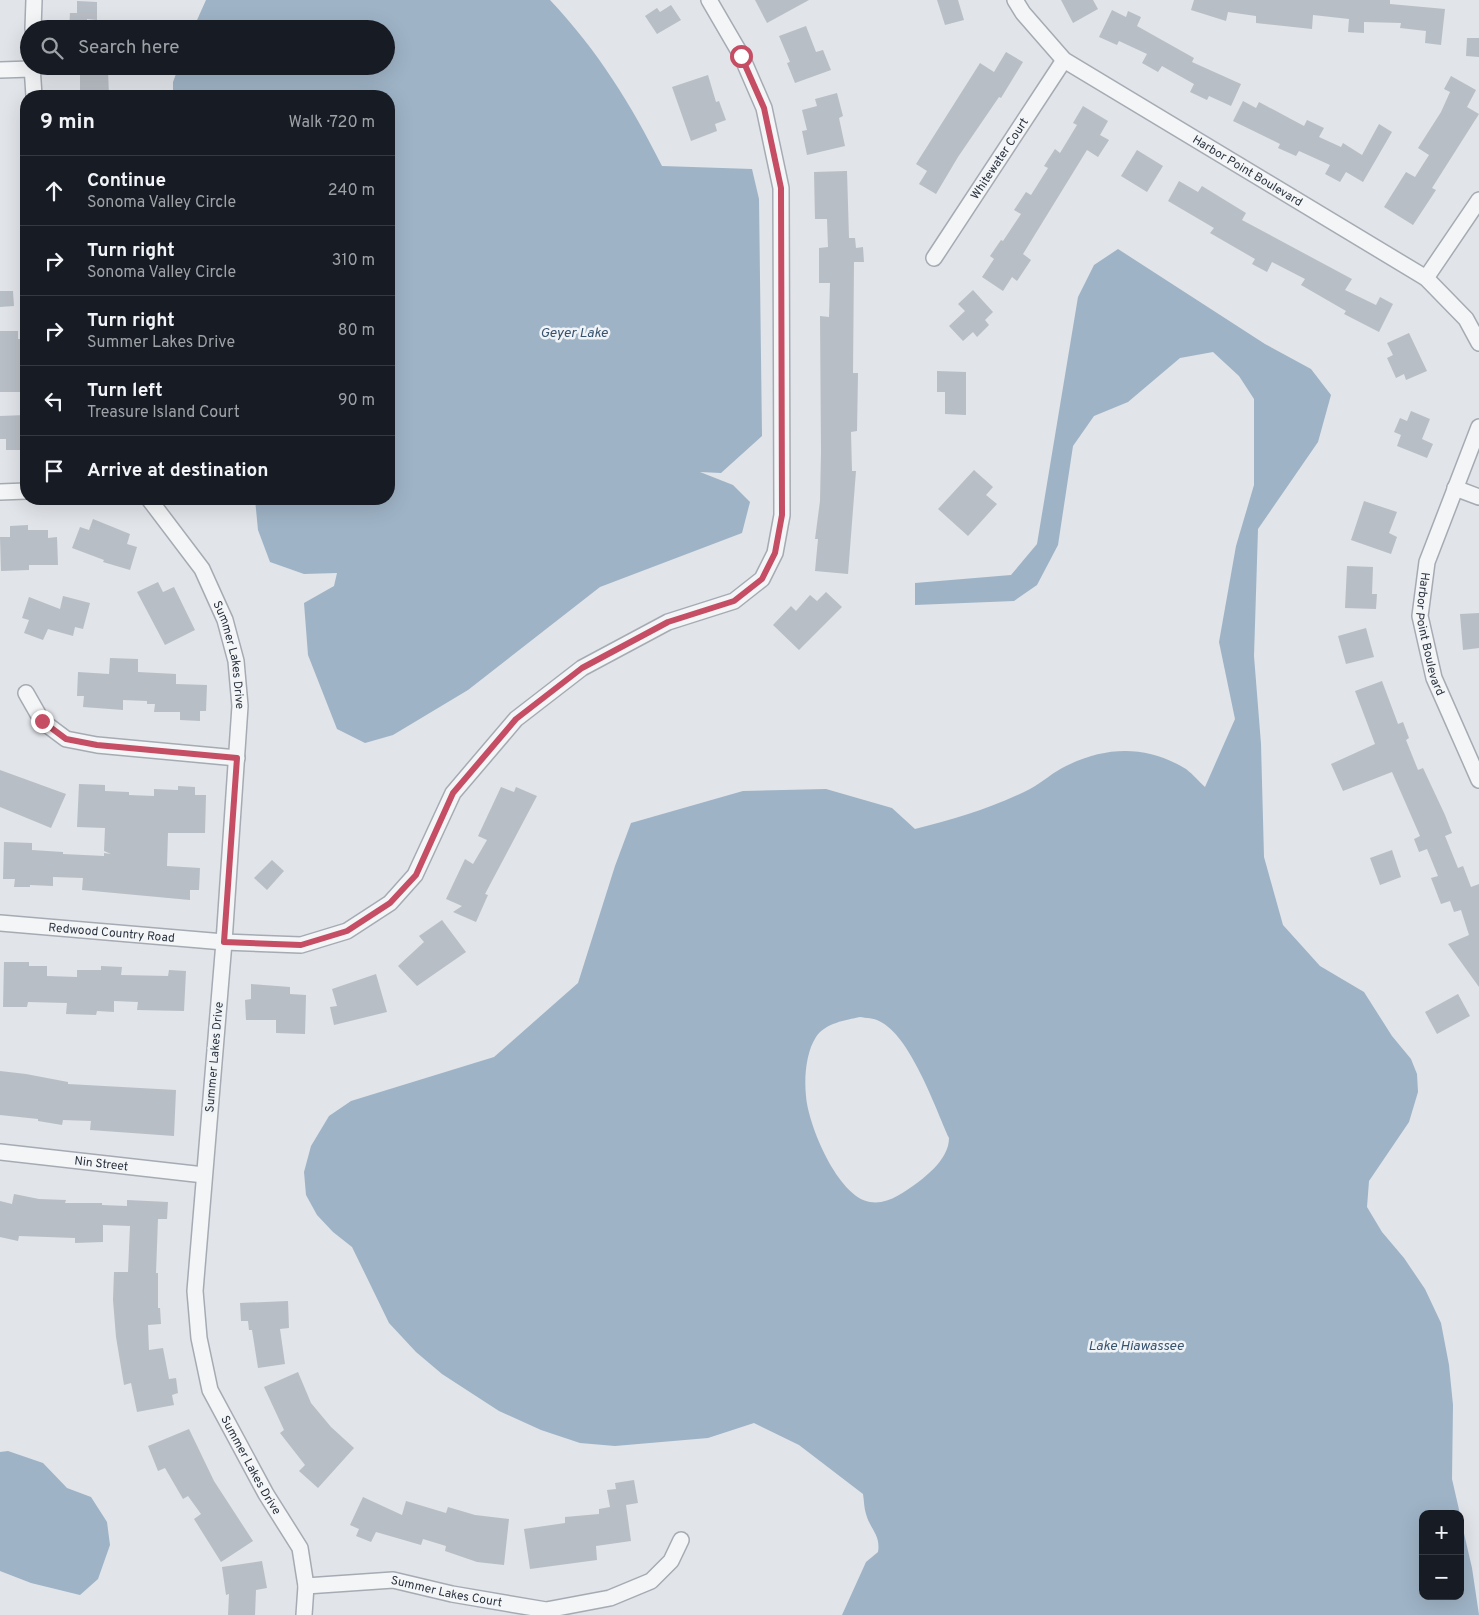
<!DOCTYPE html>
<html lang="en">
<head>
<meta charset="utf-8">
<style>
	:root { --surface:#171b24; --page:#20242c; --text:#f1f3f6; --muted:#9ea1a6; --line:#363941 }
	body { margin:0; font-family:Overpass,sans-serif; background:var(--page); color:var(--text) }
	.controls { position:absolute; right:15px; bottom:15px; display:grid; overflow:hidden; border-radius:10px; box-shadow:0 5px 20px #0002 }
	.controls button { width:45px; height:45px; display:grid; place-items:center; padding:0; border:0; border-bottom:1px solid var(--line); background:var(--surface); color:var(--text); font:25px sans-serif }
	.stop { position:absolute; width:15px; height:15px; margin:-11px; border:4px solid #c54e64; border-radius:50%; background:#fff }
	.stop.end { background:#c54e64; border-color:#fff; box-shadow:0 1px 5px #0008 }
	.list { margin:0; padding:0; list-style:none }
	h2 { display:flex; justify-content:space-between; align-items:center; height:65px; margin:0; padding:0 20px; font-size:21px }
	h2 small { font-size:16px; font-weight:400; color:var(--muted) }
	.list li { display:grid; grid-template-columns:32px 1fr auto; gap:15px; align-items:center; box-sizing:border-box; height:70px; padding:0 20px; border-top:1px solid var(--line) }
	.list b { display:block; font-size:19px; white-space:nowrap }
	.list p { margin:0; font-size:16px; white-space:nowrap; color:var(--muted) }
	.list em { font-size:16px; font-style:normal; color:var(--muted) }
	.icon { flex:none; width:28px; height:28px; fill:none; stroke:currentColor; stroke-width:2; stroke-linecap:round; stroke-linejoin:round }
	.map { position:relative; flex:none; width:1479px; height:1615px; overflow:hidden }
	.search { position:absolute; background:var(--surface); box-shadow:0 5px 20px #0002; left:20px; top:20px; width:375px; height:55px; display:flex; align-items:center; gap:12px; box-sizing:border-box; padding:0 18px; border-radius:28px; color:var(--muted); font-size:19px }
	.panel { position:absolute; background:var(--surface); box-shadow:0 5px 20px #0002; left:20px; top:90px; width:375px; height:415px; border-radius:20px }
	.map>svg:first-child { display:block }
	.water { fill:#9eb3c6; fill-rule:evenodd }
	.building { fill:#b8bec5 }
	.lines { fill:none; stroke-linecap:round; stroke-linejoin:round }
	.street-casing { stroke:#a6abb3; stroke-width:18 }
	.street { stroke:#f3f5f7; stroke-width:15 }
	.route { stroke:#c54e64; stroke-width:6 }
	.labels { text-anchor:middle; stroke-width:5; stroke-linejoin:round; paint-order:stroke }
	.street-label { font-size:12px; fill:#2a333f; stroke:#f0f3f6 }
	.water-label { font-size:14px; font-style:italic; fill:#375370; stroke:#f0f3f6 }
</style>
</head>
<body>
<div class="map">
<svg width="1479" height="1615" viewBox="0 0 1479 1615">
	<rect width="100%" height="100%" fill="#e1e4e9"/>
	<g class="water">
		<path d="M206 0H550C598 51 631 104 662 166L752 169 759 199 762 436 721 473 700 472 733 485 750 502 742 533 600 587 468 690 393 735 365 743 337 729 308 655 304 603 334 586 337 573 304 574 270 562 258 530 255 499H389V96H173V82L179 66H386V29H193Z"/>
		<path d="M1118 249 1265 344 1311 369 1331 395 1318 442 1258 529 1254 656 1261 744 1264 857 1283 925 1320 966 1364 992 1392 1036 1411 1059 1417 1074 1418 1092 1409 1122 1369 1181 1367 1207 1382 1232 1404 1258 1425 1289 1441 1323 1449 1365 1453 1405 1452 1479 1460 1514H1423V1596H1460V1516L1472 1568 1479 1615H842L866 1562 878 1552C881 1535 870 1529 866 1514 864 1508 864 1500 863 1494L799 1445 754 1423 708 1438 615 1446 580 1443 541 1430 499 1411 442 1374 416 1352 389 1323 352 1247 333 1232 317 1215 306 1195 304 1172 311 1146 329 1116 351 1101 494 1057 578 983 615 866 631 823 743 791 826 789 892 808 915 829C955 819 993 808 1030 789 1043 782 1053 772 1066 766 1106 746 1147 745 1186 769 1193 774 1199 782 1205 787L1235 719 1219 642 1236 546 1254 485V399L1239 376 1213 352 1180 358 1128 402 1094 416 1073 446 1058 545 1037 585 1014 601 915 605V583L1011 575 1037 544 1078 297 1094 265ZM860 1017C866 1018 874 1018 879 1021 910 1035 935 1107 949 1138 949 1156 932 1172 917 1183 904 1192 888 1205 870 1202 838 1197 808 1125 806 1096 804 1078 806 1052 816 1037 825 1023 846 1020 860 1017Z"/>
		<polygon points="8,1451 43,1463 67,1488 91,1497 107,1522 110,1545 98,1579 80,1595 31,1583 0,1571 0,1452"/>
	</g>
	<g class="building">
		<polygon points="755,0 809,0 767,23"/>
		<polygon points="937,0 958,0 964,20 945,25"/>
		<polygon points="1061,0 1093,0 1098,9 1073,23"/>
		<polygon points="1194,0 1390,0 1390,4 1445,9 1441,45 1425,43 1426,31 1400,28 1401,23 1364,22 1364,33 1348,32 1349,19 1313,15 1312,29 1256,23 1256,16 1228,12 1226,21 1191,10"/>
		<polygon points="77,1 97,2 97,20 87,19 87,29 69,29 70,13 77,13"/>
		<polygon points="671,5 681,20 657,34 645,16 657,8 660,12"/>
		<polygon points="1112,10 1126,17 1128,11 1141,17 1137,26 1194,58 1192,62 1241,84 1231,106 1209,96 1207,100 1190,92 1194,84 1162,66 1158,72 1142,63 1147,54 1119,41 1117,45 1099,37"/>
		<polygon points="806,26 816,52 823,50 831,70 795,83 787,63 790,62 779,36"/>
		<polygon points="1467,38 1479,38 1479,57 1466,56"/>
		<polygon points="1006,52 1023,62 1001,98 999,97 958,157 936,194 919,184 927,171 916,164 980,63 994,72"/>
		<polygon points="87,70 108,70 109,96 80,96 80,75 87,75"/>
		<polygon points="708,75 716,102 719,101 726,120 715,124 717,131 691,141 672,87"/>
		<polygon points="1451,76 1476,90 1467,107 1479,114 1432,188 1436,190 1413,225 1384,207 1406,172 1415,177 1429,155 1418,148 1441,112 1450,92 1444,89"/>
		<polygon points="837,93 843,116 839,118 845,146 807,155 802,131 807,130 802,110 817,106 815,99"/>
		<polygon points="1243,101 1256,108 1259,102 1304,126 1307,120 1324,128 1319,137 1341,147 1343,143 1362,155 1379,124 1392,132 1363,182 1346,172 1340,182 1325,174 1330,165 1299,151 1296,156 1278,148 1280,144 1233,121"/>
		<polygon points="1083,106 1108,121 1100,135 1109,140 1098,157 1087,150 1023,254 1031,260 1017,281 1012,277 1003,291 982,277 994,259 990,256 1001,240 1003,241 1021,214 1014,210 1026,192 1031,195 1048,168 1044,166 1055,149 1060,153 1077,125 1073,123"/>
		<polygon points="1137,150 1163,166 1147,192 1121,176"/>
		<polygon points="847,171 849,238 855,238 856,248 863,247 864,262 854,262 853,373 858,373 857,431 851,432 852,471 856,471 848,574 815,571 818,539 815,539 820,501 821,452 820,316 829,317 830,283 819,283 819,248 828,247 827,219 815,219 814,172"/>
		<polygon points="1179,181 1198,192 1202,186 1246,213 1242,220 1352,279 1345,290 1376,305 1380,297 1393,304 1379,332 1344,314 1346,311 1301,285 1305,279 1272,262 1267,272 1252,264 1255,259 1210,233 1214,228 1168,201"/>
		<polygon points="973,290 993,312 985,320 989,325 977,337 973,332 963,341 949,326 965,311 958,304"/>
		<polygon points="0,291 13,291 14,306 0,307"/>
		<polygon points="0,331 18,331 18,339 25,339 26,392 0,392"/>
		<polygon points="1409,333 1427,371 1406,380 1404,374 1396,378 1387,358 1393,355 1387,343"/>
		<polygon points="937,371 966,372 966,415 945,414 945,392 937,392"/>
		<polygon points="1411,411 1430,419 1422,439 1433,444 1427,458 1397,446 1401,435 1394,432 1400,418 1407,421"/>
		<polygon points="26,415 26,450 6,450 6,439 0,439 0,416"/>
		<polygon points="974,470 993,487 986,495 997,504 968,536 938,509"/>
		<polygon points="1364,501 1397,512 1389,533 1397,537 1391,554 1351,540"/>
		<polygon points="93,519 130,534 127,544 137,547 130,570 103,562 104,560 72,548 80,527 89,530"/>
		<polygon points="28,525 28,530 48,530 48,538 57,537 58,565 29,565 29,570 1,571 0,537 10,537 10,526"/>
		<polygon points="1347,566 1373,567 1372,594 1377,594 1376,609 1345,608"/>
		<polygon points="158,582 163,592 174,587 195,630 165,645 137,592"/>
		<polygon points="826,592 842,607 799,650 773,625 791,606 796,611 810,595 817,601"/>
		<polygon points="63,596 90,603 83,629 75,627 73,636 48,629 43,640 24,633 29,620 22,618 29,597 60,609"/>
		<polygon points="1479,613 1479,648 1463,650 1460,614"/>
		<polygon points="1366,628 1374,657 1346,664 1338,636"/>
		<polygon points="110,658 138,659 138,672 176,674 176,684 207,685 206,711 200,711 200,721 180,720 180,712 154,712 155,704 147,704 147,701 123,700 123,710 83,707 84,696 77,696 78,672 109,674"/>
		<polygon points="1382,681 1398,724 1403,722 1409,738 1406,740 1418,770 1423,768 1445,815 1452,833 1445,836 1458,868 1463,866 1471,887 1479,884 1479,987 1448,944 1469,935 1461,910 1454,912 1450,901 1441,904 1431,878 1438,876 1427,849 1419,852 1414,839 1420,836 1392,772 1343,791 1331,764 1375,744 1355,691"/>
		<polygon points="0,770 66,794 51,828 0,807"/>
		<polygon points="79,784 105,785 105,791 129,792 129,795 154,796 154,789 178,790 178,786 195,787 195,795 206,795 205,833 168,833 167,866 200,868 199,890 190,890 190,900 82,890 83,878 53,877 53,886 30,885 30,887 14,887 15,879 3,879 4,842 32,843 32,850 63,852 63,854 104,856 104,853 111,854 104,851 105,828 77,827"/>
		<polygon points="501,787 514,792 516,787 537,796 485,894 488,895 476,922 453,912 462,906 446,899 465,859 473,864 487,840 478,836"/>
		<polygon points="1392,850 1401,877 1380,885 1370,858"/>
		<polygon points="272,860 284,871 267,890 254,878"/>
		<polygon points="442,920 466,952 417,986 398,966 424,942 419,936"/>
		<polygon points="4,962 29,962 29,966 47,966 47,976 77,977 77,970 101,970 101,966 122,967 121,975 168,976 169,970 186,971 184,1011 137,1010 138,1002 114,1001 114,1012 97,1011 96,1015 66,1014 67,1003 28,1002 27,1007 3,1007"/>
		<polygon points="376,974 387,1012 334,1025 330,1007 337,1006 332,989"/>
		<polygon points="251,984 290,987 290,994 306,995 305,1034 276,1033 276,1020 246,1020 245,1000 251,999"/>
		<polygon points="1458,994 1470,1016 1437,1034 1425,1012"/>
		<polygon points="0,1071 26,1074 68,1082 68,1084 176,1090 174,1136 90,1130 91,1121 63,1120 62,1125 38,1121 38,1119 0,1115"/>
		<polygon points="14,1194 39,1199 66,1200 65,1203 102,1203 102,1205 127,1206 127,1200 168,1202 167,1219 158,1219 156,1273 158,1273 158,1308 160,1308 161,1324 148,1325 149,1350 163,1348 169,1379 176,1378 178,1393 172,1395 174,1405 137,1412 131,1383 124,1385 116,1337 113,1300 114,1272 128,1272 130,1226 103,1225 103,1242 75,1243 75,1238 19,1236 18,1241 0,1237 0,1201 12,1204"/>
		<polygon points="288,1301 289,1328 280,1329 285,1364 258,1368 252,1330 249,1330 248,1321 241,1321 240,1303"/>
		<polygon points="298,1372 311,1403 331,1427 354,1448 318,1488 299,1471 305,1465 280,1433 284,1430 264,1387"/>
		<polygon points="189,1429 214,1481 253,1541 221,1562 194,1519 201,1514 188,1496 183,1499 165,1468 158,1471 148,1446"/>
		<polygon points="634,1480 638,1503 626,1505 631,1541 596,1546 597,1560 530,1569 524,1529 565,1523 565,1517 599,1514 599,1509 610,1507 607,1490 616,1489 615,1483"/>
		<polygon points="363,1497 402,1515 406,1501 446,1513 448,1507 475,1515 509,1519 504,1565 477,1562 445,1551 446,1546 423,1539 421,1545 376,1532 371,1542 356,1536 359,1529 350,1525"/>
		<polygon points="262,1561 267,1588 256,1590 255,1615 228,1615 229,1594 226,1595 222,1567"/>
	</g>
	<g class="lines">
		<defs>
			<g id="street">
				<path id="s1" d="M1015 0 1023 13 1064 60 1426 278 1466 319 1479 343"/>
				<polyline points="33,29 34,0"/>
				<polyline points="32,66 34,96"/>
				<polyline points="0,70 31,69"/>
				<path id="s2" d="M934 258 1064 60"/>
				<polyline points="1426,278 1479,200"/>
				<path id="s3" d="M1479 427 1427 562 1420 616 1434 678 1479 780"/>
				<polyline points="1455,488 1479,497"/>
				<polyline points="0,492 26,491"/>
				<path id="s4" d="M149 499 202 569 225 620 236 661 240 706 224 942 195 1291 199 1338 210 1390 266 1494 300 1548 306 1586 304 1615"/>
				<polyline points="26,693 42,721 66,739 97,745 237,758"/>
				<path id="s5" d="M0 923 224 942 301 945 347 931 390 903 415 875 453 793 516 719 582 668 668 622 734 601 762 579 775 553 782 515 781 188 764 108 741 55 709 0"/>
				<path id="s6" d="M0 1152 204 1175"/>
				<path id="s7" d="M306 1586 393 1580 452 1594 546 1610 610 1598 651 1581 671 1561 681 1540"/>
			</g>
		</defs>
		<use href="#street" class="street-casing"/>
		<use href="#street" class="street"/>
	</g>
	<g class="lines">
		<polyline class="route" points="42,721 66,739 97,745 237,758 224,942 301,945 347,931 390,903 416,875 453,793 516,719 582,668 668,622 734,601 762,579 775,553 782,515 781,188 764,108 741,56"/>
	</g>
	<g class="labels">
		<g class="street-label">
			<text dy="4" stroke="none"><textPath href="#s2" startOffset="119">Whitewater Court</textPath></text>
			<text dy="4" stroke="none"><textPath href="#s1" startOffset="292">Harbor Point Boulevard</textPath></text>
			<text dy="4" stroke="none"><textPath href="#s3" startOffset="218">Harbor Point Boulevard</textPath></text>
			<text dy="4" stroke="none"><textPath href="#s4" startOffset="179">Summer Lakes Drive</textPath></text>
			<text dy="4" stroke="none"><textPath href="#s5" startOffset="112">Redwood Country Road</textPath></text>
			<text transform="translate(214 1057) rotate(-85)" y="4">Summer Lakes Drive</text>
			<text dy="4" stroke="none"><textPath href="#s6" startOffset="102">Nin Street</textPath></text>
			<text dy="4" stroke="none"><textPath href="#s4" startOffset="1004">Summer Lakes Drive</textPath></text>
			<text dy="4" stroke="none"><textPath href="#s7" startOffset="142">Summer Lakes Court</textPath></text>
		</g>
		<g class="water-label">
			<text x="574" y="337">Geyer Lake</text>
			<text x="1136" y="1350">Lake Hiawassee</text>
		</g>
	</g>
</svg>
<div class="controls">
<button>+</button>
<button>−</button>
</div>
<div class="stop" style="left:741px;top:56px"></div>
<div class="stop end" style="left:42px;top:721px"></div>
<div class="search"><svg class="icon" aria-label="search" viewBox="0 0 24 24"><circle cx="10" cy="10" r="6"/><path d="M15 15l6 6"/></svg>Search here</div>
<section class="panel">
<h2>9 min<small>Walk · 720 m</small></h2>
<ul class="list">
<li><svg class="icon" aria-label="ahead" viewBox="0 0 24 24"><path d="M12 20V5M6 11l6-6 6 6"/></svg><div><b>Continue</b><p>Sonoma Valley Circle</p></div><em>240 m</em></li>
<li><svg class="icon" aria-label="right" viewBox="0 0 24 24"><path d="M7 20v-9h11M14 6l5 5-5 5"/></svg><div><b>Turn right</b><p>Sonoma Valley Circle</p></div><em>310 m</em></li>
<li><svg class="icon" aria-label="right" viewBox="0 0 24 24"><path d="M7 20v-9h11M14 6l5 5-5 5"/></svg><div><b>Turn right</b><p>Summer Lakes Drive</p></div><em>80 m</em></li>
<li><svg class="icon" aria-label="left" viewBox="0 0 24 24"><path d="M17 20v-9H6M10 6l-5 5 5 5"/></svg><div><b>Turn left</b><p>Treasure Island Court</p></div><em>90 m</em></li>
<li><svg class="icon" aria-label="arrive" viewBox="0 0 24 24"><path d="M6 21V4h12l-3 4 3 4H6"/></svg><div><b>Arrive at destination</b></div></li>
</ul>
</section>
</div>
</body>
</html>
